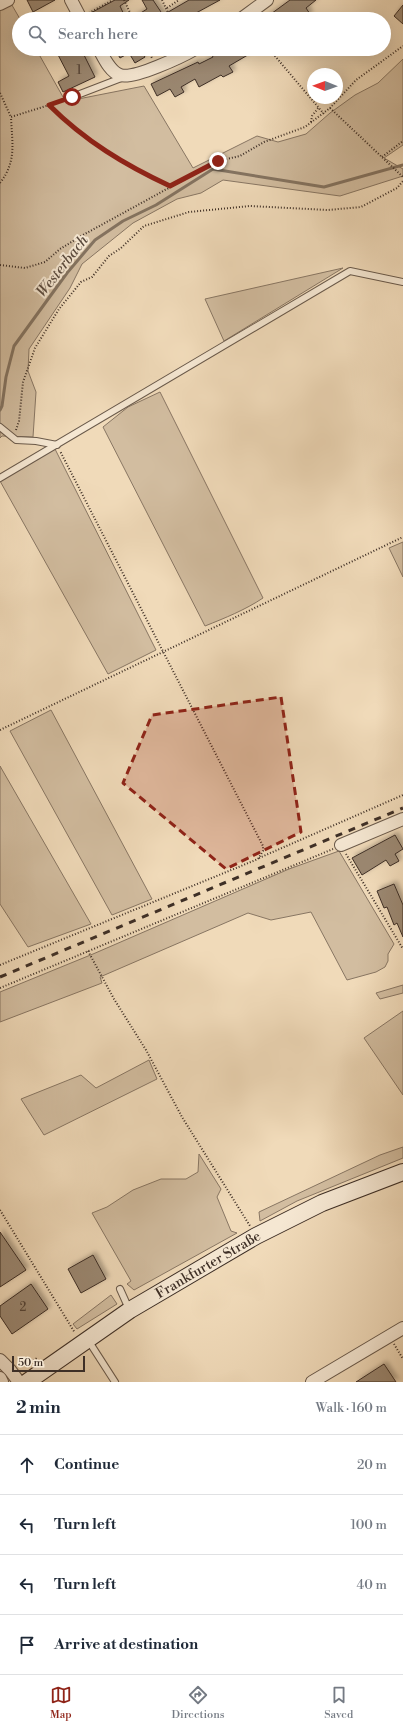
<!DOCTYPE html>
<html lang="en">
<head>
<meta charset="utf-8">
<style>
	:root { --surface:#fff; --page:#f6f6f7; --text:#1f2937; --muted:#747a83; --line:#e0e1e3; --accent:#8f2418 }
	body { margin:0; font-family:"Libre Bodoni",serif; background:var(--page); color:var(--text) }
	.compass { position:absolute; left:307px; top:68px; width:36px; height:36px; border-radius:50%; background:var(--surface); box-shadow:0 4px 16px #0002; rotate:271deg }
	.scale { position:absolute; left:12px; bottom:10px; width:73px; box-sizing:border-box; padding-left:4px; border:2px solid #3e2f26; border-top:0; font-size:11px; line-height:14px; white-space:nowrap; color:#3e2f26; -webkit-text-stroke:3px #f5e7d2; paint-order:stroke }
	.stop { position:absolute; width:12px; height:12px; margin:-9px; border:3px solid #8f2418; border-radius:50%; background:#fff }
	.stop.end { background:#8f2418; border-color:#fff; box-shadow:0 1px 4px #0008 }
	.list { margin:0; padding:0; list-style:none }
	h2 { display:flex; justify-content:space-between; align-items:center; height:52px; margin:0; padding:0 16px; font-size:17px }
	h2 small { font-size:13px; font-weight:400; color:var(--muted) }
	.list li { display:grid; grid-template-columns:26px 1fr auto; gap:12px; align-items:center; box-sizing:border-box; height:60px; padding:0 16px; border-top:1px solid var(--line) }
	.list b { display:block; font-size:15px; white-space:nowrap }
	.list em { font-size:13px; font-style:normal; color:var(--muted) }
	.icon { flex:none; width:22px; height:22px; fill:none; stroke:currentColor; stroke-width:2; stroke-linecap:round; stroke-linejoin:round }
	.map { position:relative; flex:none; width:403px; height:1382px; overflow:hidden }
	.search { position:absolute; background:var(--surface); box-shadow:0 4px 16px #0002; left:12px; right:12px; top:12px; height:44px; display:flex; align-items:center; gap:10px; box-sizing:border-box; padding:0 14px; border-radius:22px; color:var(--muted); font-size:15px }
	.sheet { height:292px; background:var(--surface) }
	nav { display:flex; justify-content:space-around; align-items:center; box-sizing:border-box; height:56px; border-top:1px solid var(--line); background:var(--surface); font-size:11px; color:var(--muted) }
	nav a { display:grid; justify-items:center; gap:2px }
	nav .on { color:var(--accent) }
	.map>svg:first-child { display:block }
	.green { fill:#d2bda0; stroke:#887663 }
	.lines { fill:none; stroke-linecap:round; stroke-linejoin:round }
	.stream { stroke:#847360; stroke-width:3 }
	.building { fill:#9b8872; stroke:#3e2f26; filter:url(#shadow) }
	.lane-casing { stroke:#6a5a4b; stroke-width:8 }
	.street-casing { stroke:#6a5a4b; stroke-width:14 }
	.secondary-casing { stroke:#3e2f26; stroke-width:18 }
	.path { stroke:#3e2f26; stroke-width:2; stroke-dasharray:1 2; stroke-linecap:butt }
	.lane { stroke:#f5e7d2; stroke-width:6 }
	.street { stroke:#f5e7d2; stroke-width:12 }
	.secondary { stroke:#f5e7d2; stroke-width:16 }
	.rail { stroke:#3e2f26; stroke-width:3; stroke-dasharray:7 7; stroke-linecap:butt }
	.route { stroke:#8f2418; stroke-width:5 }
	.marked { fill:#8f2418; fill-opacity:0.2; stroke:#8f2418; stroke-width:3; stroke-dasharray:8 5; stroke-linejoin:round }
	.labels { text-anchor:middle; stroke-width:4; stroke-linejoin:round; paint-order:stroke }
	.number-label { font-size:12px; fill:#554539 }
	.street-label { font-size:14px; fill:#3e2f26; stroke:#f5e7d2 }
	.water-label { font-size:15px; font-style:italic; fill:#5b4b3e; stroke:#f5e7d2 }
</style>
</head>
<body>
<div class="map">
<svg width="403" height="1382" viewBox="0 0 403 1382">
	<defs>
		<filter id="shadow"><feDropShadow dx="3" dy="-3" stdDeviation="2" flood-color="#0004"/></filter>
	</defs>
	<rect width="100%" height="100%" fill="#f0dab9"/>
	<filter id="stains"><feTurbulence type="fractalNoise" baseFrequency=".005" numOctaves="4"/><feColorMatrix values="0 0 0 0 .2 0 0 0 0 .09 0 0 0 0 .02 0 0 0 .5 -.17"/></filter>
	<radialGradient id="worn" r=".72"><stop offset=".6" stop-color="#630" stop-opacity="0"/><stop offset="1" stop-color="#630" stop-opacity=".3"/></radialGradient>
	<g class="green">
		<polygon points="0,0 9,0 20,19 19,49 36,49 63,97 68,101 144,86 193,168 257,136 278,142 306,134 330,113 355,95 378,83 403,59 403,145 384,158 403,169 403,176 340,196 223,180 201,193 177,199 133,223 82,264 70,288 29,349 28,371 36,392 33,437 2,436 0,438"/>
		<polygon points="343,268 224,341 205,299"/>
		<path d="M160 392 263 598C245 610 225 618 205 626L103 427 128 407Z"/>
		<polygon points="55,449 156,650 108,674 0,481"/>
		<polygon points="403,542 403,577 389,548"/>
		<polygon points="51,710 152,899 112,915 10,731"/>
		<polygon points="0,766 91,924 28,947 0,904"/>
		<polygon points="339,851 394,944 388,954 388,961 385,967 376,972 347,980 311,912 271,920 248,913 100,977 102,983 0,1022 0,992 93,954 289,869"/>
		<polygon points="403,985 403,993 380,999 376,993"/>
		<polygon points="403,1011 403,1095 364,1038"/>
		<polygon points="149,1060 157,1079 44,1135 21,1099 81,1075 96,1088"/>
		<polygon points="403,1147 403,1158 297,1201 260,1221 259,1212 380,1155"/>
		<polygon points="199,1154 221,1189 217,1197 231,1231 237,1233 134,1290 127,1284 131,1281 92,1213 107,1207 133,1190 161,1179 186,1179 198,1172"/>
		<polygon points="111,1295 117,1304 77,1329 73,1324"/>
	</g>
	<g class="lines">
		<polyline class="stream" points="0,410 2,406 6,377 14,346 67,273 95,240 123,221 156,205 213,169 324,187 403,165"/>
	</g>
	<g class="building">
		<polygon points="27,0 55,0 33,12"/>
		<polygon points="115,0 129,0 120,6 126,19 88,19 87,15"/>
		<polygon points="142,0 153,0 163,15 189,0 220,0 185,19 131,19 147,9"/>
		<polygon points="290,0 316,0 306,8 310,14 305,19 264,19"/>
		<polygon points="403,5 403,24 394,16"/>
		<polygon points="55,49 81,49 95,77 63,92 58,82 69,76"/>
		<polygon points="115,49 140,49 145,57 135,63 129,53 120,58"/>
		<polygon points="217,49 258,49 229,66 233,72 223,77 221,75 199,87 195,79 181,87 184,92 175,97 170,89 157,96 151,84 198,62 199,64 213,57 212,55 219,51"/>
		<polygon points="395,835 403,849 395,854 399,861 390,866 386,860 362,875 352,858"/>
		<polygon points="394,884 403,905 403,937 397,923 394,925 387,907 384,908 377,891"/>
		<polygon points="0,1232 26,1270 0,1287"/>
		<polygon points="93,1255 106,1279 81,1293 68,1269"/>
		<polygon points="31,1284 48,1309 12,1334 0,1316 0,1306"/>
		<polygon points="384,1364 396,1382 356,1382"/>
	</g>
	<g class="lines">
		<defs>
			<g id="lane">
				<polyline points="72,97 124,77"/>
				<polyline points="0,427 16,440 36,441 57,445"/>
				<polyline points="0,478 350,271 403,282"/>
				<polyline points="120,1289 129,1309"/>
				<polyline points="88,1340 115,1382"/>
			</g>
			<g id="street">
				<polyline points="71,0 81,19"/>
				<polyline points="0,4 8,0"/>
				<polyline points="241,19 267,0"/>
				<path d="M99 49C104 58 110 72 120 75 133 80 183 56 195 49"/>
				<polyline points="341,845 403,819"/>
				<polyline points="0,1360 10,1370 19,1382"/>
				<polyline points="0,1378 2,1382"/>
				<polyline points="312,1382 403,1328"/>
			</g>
			<g id="secondary">
				<path id="s1" d="M27 1382 130 1310 256 1236 322 1203 403 1172"/>
			</g>
		</defs>
		<use href="#lane" class="lane-casing"/>
		<use href="#street" class="street-casing"/>
		<use href="#secondary" class="secondary-casing"/>
		<g class="path">
			<polyline points="124,0 133,19"/>
			<polyline points="162,0 171,19"/>
			<polyline points="167,8 179,0"/>
			<polyline points="89,13 113,0"/>
			<polyline points="147,49 152,58"/>
			<polyline points="269,49 324,114"/>
			<polyline points="0,93 11,117"/>
			<path d="M49 105C85 141 125 165 171 186"/>
			<polyline points="330,108 403,177"/>
			<polyline points="311,122 312,116 319,107"/>
			<polyline points="382,157 403,141"/>
			<path d="M0 183C17 161 12 143 11 117L65 100"/>
			<polyline points="0,265 25,268 45,262 60,249 83,235 218,161 240,156 264,142 305,127 330,108 356,80 403,46"/>
			<polyline points="16,430 19,421 23,382 35,348 59,309 81,282 92,277 109,256 121,248 144,226 189,212 250,206 328,210 361,207 397,188 403,181"/>
			<polyline points="0,730 403,537"/>
			<polyline points="346,854 403,949"/>
			<polyline points="259,858 403,795"/>
			<polyline points="88,951 114,999 146,1050 182,1117 250,1226"/>
			<polyline points="0,965 258,859 263,851 263,846 60,451"/>
			<polyline points="0,988 333,849"/>
			<polyline points="0,1210 75,1333"/>
			<polyline points="394,1344 403,1359"/>
			<polyline points="19,1364 29,1363 37,1358"/>
		</g>
		<use href="#lane" class="lane"/>
		<use href="#street" class="street"/>
		<use href="#secondary" class="secondary"/>
		<polyline class="rail" points="0,977 403,808"/>
	</g>
	<g class="lines">
		<path class="route" d="M72 97 49 105C85 141 125 165 170 186L218 161"/>
	</g>
	<path class="marked" d="M281 697 301 832 226 869 123 783 152 715Z"/>
	<g class="labels">
		<g class="number-label">
			<text x="79" y="74">1</text>
			<text x="23" y="1311">2</text>
		</g>
		<g class="street-label">
			<text dy="5" stroke="none"><textPath href="#s1" startOffset="216">Frankfurter Straße</textPath></text>
		</g>
		<g class="water-label">
			<text transform="translate(62 266) rotate(-52)" y="5">Westerbach</text>
		</g>
	</g>
	<rect width="100%" height="100%" filter="url(#stains)"/>
	<rect width="100%" height="100%" fill="url(#worn)"/>
</svg>
<svg class="compass" viewBox="-18 -18 36 36"><path d="M0-13l5 13h-10z" fill="#e53935"/><path d="M0 13l5-13h-10z" fill="#747a83"/></svg>
<div class="scale">50 m</div>
<div class="stop" style="left:72px;top:97px"></div>
<div class="stop end" style="left:218px;top:161px"></div>
<div class="search"><svg class="icon" aria-label="search" viewBox="0 0 24 24"><circle cx="10" cy="10" r="6"/><path d="M15 15l6 6"/></svg>Search here</div>
</div>
<section class="sheet">
<h2>2 min<small>Walk · 160 m</small></h2>
<ul class="list">
<li><svg class="icon" aria-label="ahead" viewBox="0 0 24 24"><path d="M12 20V5M6 11l6-6 6 6"/></svg><div><b>Continue</b></div><em>20 m</em></li>
<li><svg class="icon" aria-label="left" viewBox="0 0 24 24"><path d="M17 20v-9H6M10 6l-5 5 5 5"/></svg><div><b>Turn left</b></div><em>100 m</em></li>
<li><svg class="icon" aria-label="left" viewBox="0 0 24 24"><path d="M17 20v-9H6M10 6l-5 5 5 5"/></svg><div><b>Turn left</b></div><em>40 m</em></li>
<li><svg class="icon" aria-label="arrive" viewBox="0 0 24 24"><path d="M6 21V4h12l-3 4 3 4H6"/></svg><div><b>Arrive at destination</b></div></li>
</ul>
</section>
<nav>
<a class="on"><svg class="icon" aria-label="map" viewBox="0 0 24 24"><path d="M3 6l6-2 6 2 6-2v14l-6 2-6-2-6 2zM9 4v14M15 6v14"/></svg>Map</a>
<a><svg class="icon" aria-label="directions" viewBox="0 0 24 24"><path d="M12 3l9 9-9 9-9-9zM9 14v-3h6M13 9l2 2-2 2"/></svg>Directions</a>
<a><svg class="icon" aria-label="saved" viewBox="0 0 24 24"><path d="M7 4h10v16l-5-4-5 4z"/></svg>Saved</a>
</nav>
</body>
</html>
